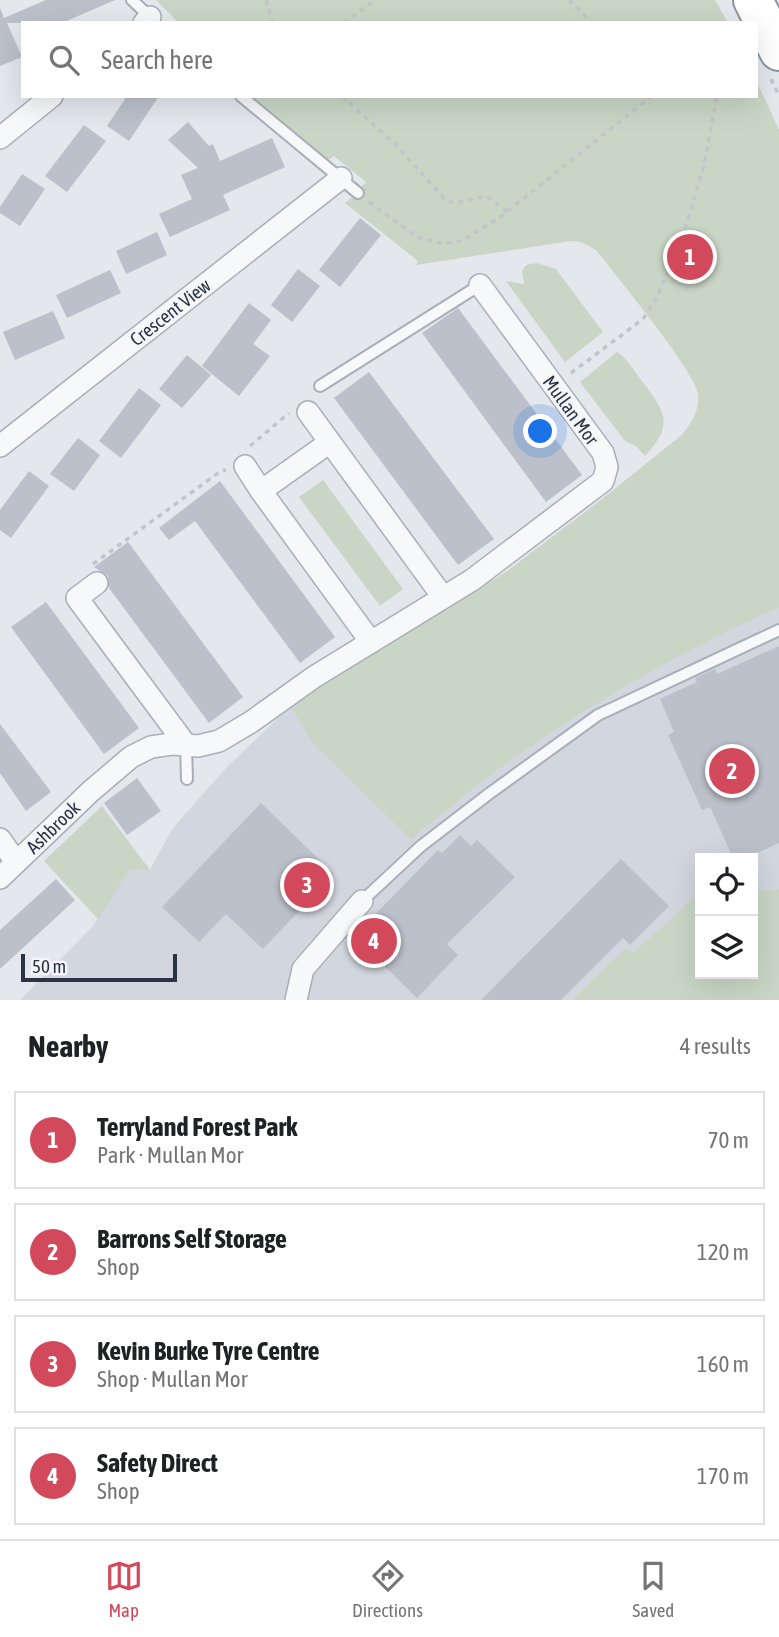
<!DOCTYPE html>
<html lang="en">
<head>
<meta charset="utf-8">
<style>
	:root { --surface:#fff; --page:#f6f6f6; --text:#202124; --muted:#757577; --line:#e0e0e0; --accent:#d1495b }
	body { margin:0; font-family:"Asap Condensed",sans-serif; background:var(--page); color:var(--text) }
	.controls { position:absolute; right:21px; bottom:21px; display:grid; overflow:hidden; border-radius:0px; box-shadow:0 7px 28px #0002 }
	.controls button { width:63px; height:63px; display:grid; place-items:center; padding:0; border:0; border-bottom:2px solid var(--line); background:var(--surface); color:var(--text); font:35px sans-serif }
	.scale { position:absolute; left:21px; bottom:18px; width:156px; box-sizing:border-box; padding-left:7px; border:4px solid #2b3445; border-top:0; font-size:19px; line-height:24px; white-space:nowrap; color:#2b3445; -webkit-text-stroke:5px #f4f6f9; paint-order:stroke }
	.you { position:absolute; left:541px; top:432px; width:24px; height:24px; margin:-18px; border:5px solid #fff; border-radius:50%; background:#1a73e8; box-shadow:0 0 0 10px #1a73e833 }
	.badge { display:grid; place-items:center; width:46px; height:46px; border-radius:50%; background:var(--accent); color:#fff; font-size:23px; font-weight:700 }
	.pin { position:absolute; translate:-50% -50%; border:4px solid #fff; box-shadow:0 2px 7px #0006 }
	.list { margin:0; padding:0; list-style:none }
	h2 { display:flex; justify-content:space-between; align-items:center; height:91px; margin:0; padding:0 28px; font-size:30px }
	h2 small { font-size:23px; font-weight:400; color:var(--muted) }
	.list li { display:grid; grid-template-columns:46px 1fr auto; gap:21px; align-items:center; box-sizing:border-box; height:98px; margin:0 14px 14px; padding:0 14px; border:2px solid var(--line); border-radius:0px }
	.list b { display:block; font-size:26px; white-space:nowrap }
	.list p { margin:0; font-size:23px; white-space:nowrap; color:var(--muted) }
	.list em { font-size:23px; font-style:normal; color:var(--muted) }
	.icon { flex:none; width:38px; height:38px; fill:none; stroke:currentColor; stroke-width:2; stroke-linecap:round; stroke-linejoin:round }
	.map { position:relative; flex:none; width:779px; height:1000px; overflow:hidden }
	.search { position:absolute; background:var(--surface); box-shadow:0 7px 28px #0002; left:21px; right:21px; top:21px; height:77px; display:flex; align-items:center; gap:18px; box-sizing:border-box; padding:0 24px; border-radius:0px; color:var(--muted); font-size:26px }
	.sheet { height:539px; background:var(--surface) }
	nav { display:flex; justify-content:space-around; align-items:center; box-sizing:border-box; height:98px; border-top:2px solid var(--line); background:var(--surface); font-size:19px; color:var(--muted) }
	nav a { display:grid; justify-items:center; gap:4px }
	nav .on { color:var(--accent) }
	.map>svg:first-child { display:block }
	.built { fill:#d2d6de }
	.green { fill:#c9d6c5 }
	.building { fill:#bbc0ca }
	.lines { fill:none; stroke-linecap:round; stroke-linejoin:round }
	.lane-casing { stroke:#a9aeb7; stroke-width:14 }
	.street-casing { stroke:#a9aeb7; stroke-width:24 }
	.highway-casing { stroke:#8b94a3; stroke-width:42 }
	.path { stroke:#c2c5cb; stroke-width:3.5; stroke-dasharray:5 5; stroke-linecap:butt }
	.lane { stroke:#f7f8fa; stroke-width:10 }
	.street { stroke:#f7f8fa; stroke-width:21 }
	.highway { stroke:#fff; stroke-width:38 }
	.labels { text-anchor:middle; stroke-width:5; stroke-linejoin:round; paint-order:stroke }
	.street-label { font-size:19px; fill:#2b3445; stroke:#f4f6f9 }
</style>
</head>
<body>
<div class="map">
<svg width="779" height="1000" viewBox="0 0 779 1000">
	<rect width="100%" height="100%" fill="#e4e7ec"/>
	<polygon class="built" points="779,388 779,889 753,891 753,858 700,858 700,893 632,954 626,947 572,1000 20,1000 93,926 130,869 150,870 172,829 226,768 290,706 506,572 601,500 683,434"/>
	<g class="green">
		<polygon points="156,0 715,0 728,23 179,23"/>
		<path d="M756 80 779 130V607C687 648 598 699 516 757 479 782 446 811 411 839L315 746 290 706 506 572 601 500 683 434C692 421 700 410 698 394 695 371 616 276 597 251 588 245 581 241 571 241L416 265 418 261 345 203 361 190 360 188 366 182 334 156 327 161 248 96H756Z"/>
		<polygon points="537,263 556,269 603,332 565,362 506,281 524,284 522,271 526,265"/>
		<path d="M617 352C627 358 634 371 642 381 665 412 675 424 645 456L636 446 625 441 580 382Z"/>
		<polygon points="323,480 403,589 380,606 299,497"/>
		<polygon points="102,806 150,870 130,869 98,919 44,861"/>
		<polygon points="779,889 779,1000 572,1000 626,947 633,953 699,893 700,974 753,974 753,891"/>
	</g>
	<g class="building">
		<polygon points="46,0 115,0 62,23 7,23 22,57 0,66 0,8 4,18"/>
		<polygon points="127,96 159,96 129,141 107,126"/>
		<polygon points="188,122 209,146 213,144 220,161 272,138 285,167 223,195 230,210 170,237 159,214 192,199 181,175 198,168 168,140"/>
		<polygon points="84,125 106,141 67,192 45,176"/>
		<polygon points="22,174 45,189 20,226 0,213 0,207"/>
		<polygon points="360,218 381,235 340,287 319,270"/>
		<polygon points="157,232 167,255 126,274 116,251"/>
		<polygon points="298,269 320,286 292,322 271,305"/>
		<polygon points="110,270 121,293 67,318 56,295"/>
		<polygon points="249,303 271,320 253,344 270,356 239,396 202,366"/>
		<polygon points="458,308 582,475 546,502 422,333"/>
		<polygon points="53,311 65,338 15,360 3,332"/>
		<polygon points="187,355 211,375 182,408 159,389"/>
		<polygon points="369,372 494,539 458,565 334,398"/>
		<polygon points="139,388 161,405 121,458 99,441"/>
		<polygon points="78,438 100,455 74,491 50,474"/>
		<polygon points="29,471 49,486 11,538 0,530 0,510"/>
		<polygon points="220,481 335,637 300,663 195,521 169,540 159,528"/>
		<polygon points="128,542 243,697 209,723 109,588 108,576 94,567"/>
		<polygon points="46,602 139,728 104,754 11,627"/>
		<polygon points="779,646 779,843 746,858 733,858 710,807 702,810 668,735 674,732 660,699 697,682 695,678 715,669 717,674"/>
		<polygon points="0,724 51,792 26,811 0,773"/>
		<polygon points="137,778 161,811 127,835 104,803"/>
		<polygon points="261,803 334,874 263,949 226,914 199,942 162,907"/>
		<polygon points="460,835 471,846 477,840 515,877 447,944 458,955 417,998 354,936 438,850 442,853"/>
		<polygon points="621,859 669,906 630,945 623,938 561,1000 481,1000"/>
		<polygon points="56,879 75,900 0,969 0,930"/>
	</g>
	<g class="lines">
		<defs>
			<g id="lane">
				<polyline points="132,0 152,19"/>
				<polyline points="241,96 358,193"/>
				<polyline points="320,386 480,285"/>
				<polyline points="186,745 187,779"/>
				<polyline points="362,901 421,846 490,793 598,715 779,630"/>
			</g>
			<g id="street">
				<polyline points="144,23 150,17"/>
				<polyline points="0,138 52,96"/>
				<polyline points="308,412 443,597"/>
				<polyline points="0,446 341,178"/>
				<polyline points="245,466 261,491 371,642"/>
				<polyline points="261,491 330,442"/>
				<polyline points="97,583 77,598 186,745"/>
				<polyline points="0,839 16,862"/>
				<polyline points="0,878 91,791 131,757 151,747 172,744 198,746 219,741 251,722 314,677 472,580 603,481 607,467 603,453 480,285"/>
				<polyline points="296,1000 303,969 362,901"/>
			</g>
			<polyline id="highway" points="753,0 779,51"/>
		</defs>
		<use href="#lane" class="lane-casing"/>
		<use href="#street" class="street-casing"/>
		<use href="#highway" class="highway-casing"/>
		<g class="path">
			<polyline points="266,0 273,23"/>
			<polyline points="569,0 592,23"/>
			<polyline points="344,23 375,0"/>
			<polyline points="771,79 779,96"/>
			<polyline points="342,96 392,141 444,198 454,203 487,196 507,212"/>
			<polyline points="369,202 417,237 444,244 461,241 499,218 652,96"/>
			<polyline points="571,373 643,319 656,299 683,236 704,165 717,96"/>
			<polyline points="250,446 289,413"/>
			<polyline points="93,564 221,471 226,470"/>
		</g>
		<use href="#lane" class="lane"/>
		<use href="#street" class="street"/>
		<use href="#highway" class="highway"/>
	</g>
	<g class="labels">
		<g class="street-label">
			<text transform="translate(170 312) rotate(-38)" y="7">Crescent View</text>
			<text transform="translate(571 410) rotate(54)" y="7">Mullan Mor</text>
			<text transform="translate(53 827) rotate(-44)" y="7">Ashbrook</text>
		</g>
	</g>
</svg>
<div class="controls">
<button><svg class="icon" aria-label="locate" viewBox="0 0 24 24"><circle cx="12" cy="12" r="6"/><path d="M12 2v4M12 18v4M2 12h4M18 12h4"/></svg></button>
<button><svg class="icon" aria-label="layers" viewBox="0 0 24 24"><path d="M12 4l9 5-9 5-9-5zM3 14l9 5 9-5"/></svg></button>
</div>
<div class="scale">50 m</div>
<div class="you"></div>
<div class="pin badge" style="left:690px;top:257px">1</div>
<div class="pin badge" style="left:732px;top:771px">2</div>
<div class="pin badge" style="left:307px;top:885px">3</div>
<div class="pin badge" style="left:374px;top:941px">4</div>
<div class="search"><svg class="icon" aria-label="search" viewBox="0 0 24 24"><circle cx="10" cy="10" r="6"/><path d="M15 15l6 6"/></svg>Search here</div>
</div>
<section class="sheet">
<h2>Nearby<small>4 results</small></h2>
<ul class="list">
<li><span class="badge">1</span><div><b>Terryland Forest Park</b><p>Park · Mullan Mor</p></div><em>70 m</em></li>
<li><span class="badge">2</span><div><b>Barrons Self Storage</b><p>Shop</p></div><em>120 m</em></li>
<li><span class="badge">3</span><div><b>Kevin Burke Tyre Centre</b><p>Shop · Mullan Mor</p></div><em>160 m</em></li>
<li><span class="badge">4</span><div><b>Safety Direct</b><p>Shop</p></div><em>170 m</em></li>
</ul>
</section>
<nav>
<a class="on"><svg class="icon" aria-label="map" viewBox="0 0 24 24"><path d="M3 6l6-2 6 2 6-2v14l-6 2-6-2-6 2zM9 4v14M15 6v14"/></svg>Map</a>
<a><svg class="icon" aria-label="directions" viewBox="0 0 24 24"><path d="M12 3l9 9-9 9-9-9zM9 14v-3h6M13 9l2 2-2 2"/></svg>Directions</a>
<a><svg class="icon" aria-label="saved" viewBox="0 0 24 24"><path d="M7 4h10v16l-5-4-5 4z"/></svg>Saved</a>
</nav>
</body>
</html>
